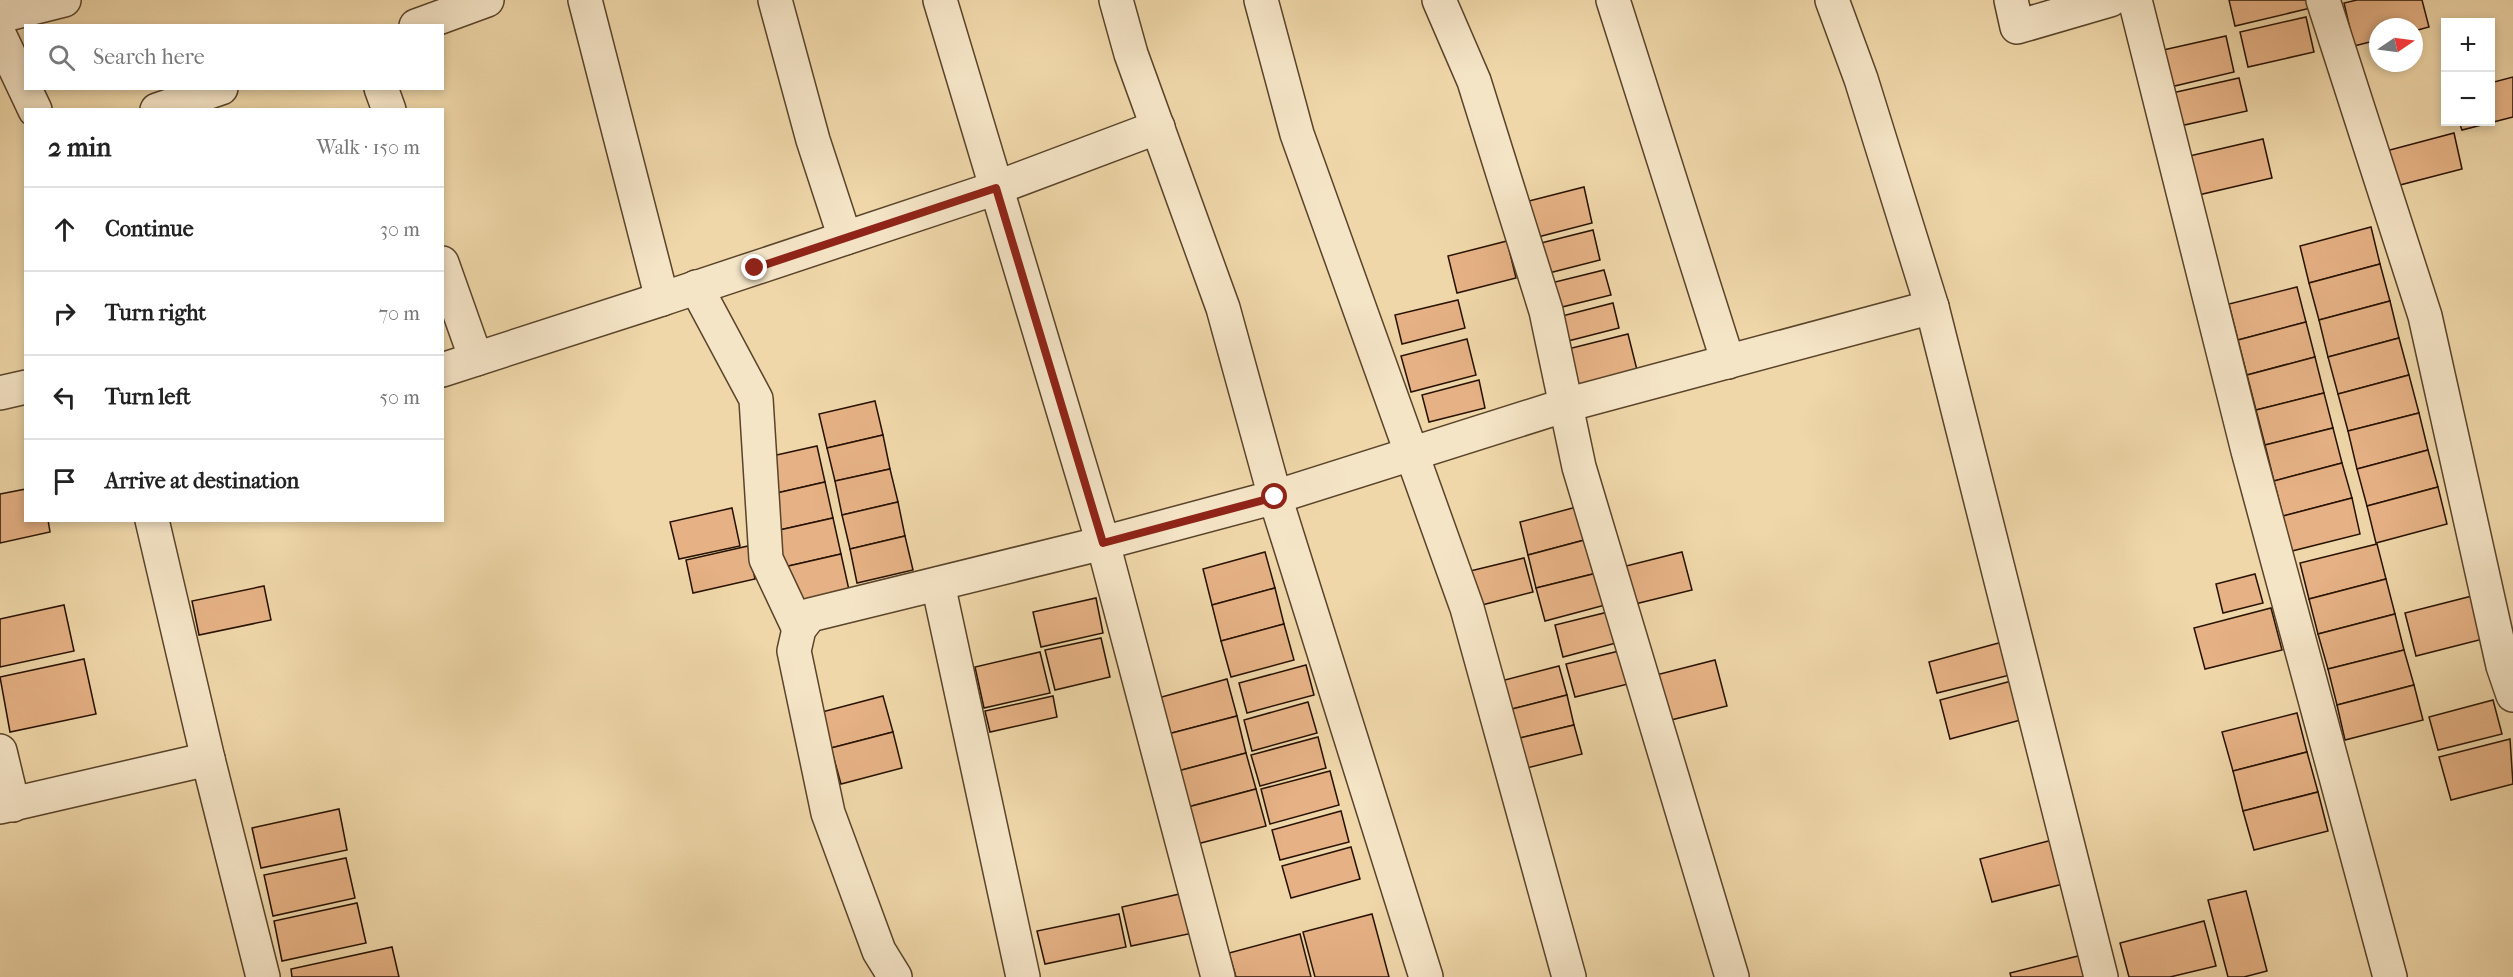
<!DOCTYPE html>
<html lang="en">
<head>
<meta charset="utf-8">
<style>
	:root { --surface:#fff; --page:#f6f6f6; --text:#222; --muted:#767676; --line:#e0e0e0 }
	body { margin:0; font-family:"IM FELL French Canon",serif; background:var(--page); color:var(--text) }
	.controls { position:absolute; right:18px; top:18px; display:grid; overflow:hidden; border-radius:0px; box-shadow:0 3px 9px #0003 }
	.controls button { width:54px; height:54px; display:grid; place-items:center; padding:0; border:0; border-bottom:2px solid var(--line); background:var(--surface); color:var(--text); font:30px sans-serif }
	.compass { position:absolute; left:2369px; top:18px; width:54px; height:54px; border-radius:50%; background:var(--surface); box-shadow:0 3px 9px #0003; rotate:77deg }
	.stop { position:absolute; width:18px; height:18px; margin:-14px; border:4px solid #8f2418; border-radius:50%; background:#fff }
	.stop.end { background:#8f2418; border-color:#fff; box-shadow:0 2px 6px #0008 }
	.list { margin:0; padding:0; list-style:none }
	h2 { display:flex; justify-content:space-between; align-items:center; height:78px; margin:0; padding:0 24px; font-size:26px }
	h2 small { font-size:20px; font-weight:400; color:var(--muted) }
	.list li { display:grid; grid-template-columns:39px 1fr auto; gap:18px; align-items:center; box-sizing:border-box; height:84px; padding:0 24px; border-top:2px solid var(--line) }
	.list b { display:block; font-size:22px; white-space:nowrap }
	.list em { font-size:20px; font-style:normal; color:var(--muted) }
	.icon { flex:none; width:33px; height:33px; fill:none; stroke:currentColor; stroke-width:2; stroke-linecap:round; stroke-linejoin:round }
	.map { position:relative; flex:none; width:2513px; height:977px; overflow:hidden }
	.search { position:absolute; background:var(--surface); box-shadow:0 3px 9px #0003; left:24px; top:24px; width:420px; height:66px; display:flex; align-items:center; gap:15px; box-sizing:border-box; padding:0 21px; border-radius:0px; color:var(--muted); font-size:22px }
	.panel { position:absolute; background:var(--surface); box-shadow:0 3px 9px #0003; left:24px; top:108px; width:420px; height:414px; border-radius:0px }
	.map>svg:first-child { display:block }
	.building { fill:#e6b285; stroke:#271200; stroke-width:1.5 }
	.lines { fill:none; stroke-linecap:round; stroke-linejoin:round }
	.minor-casing { stroke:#59432a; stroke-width:36 }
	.minor { stroke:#f5e5c7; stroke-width:33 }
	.route { stroke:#8f2418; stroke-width:8 }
</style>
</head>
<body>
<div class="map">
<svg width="2513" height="977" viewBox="0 0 2513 977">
	<rect width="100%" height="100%" fill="#efd7a9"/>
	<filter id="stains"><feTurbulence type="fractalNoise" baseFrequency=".00333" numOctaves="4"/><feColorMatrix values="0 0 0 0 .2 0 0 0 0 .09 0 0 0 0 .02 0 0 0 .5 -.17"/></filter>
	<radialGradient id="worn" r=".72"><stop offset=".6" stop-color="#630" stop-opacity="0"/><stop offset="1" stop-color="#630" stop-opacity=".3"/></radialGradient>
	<g class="building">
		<polygon points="2229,0 2314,0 2315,7 2235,26"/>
		<polygon points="2357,0 2422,0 2429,27 2414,31 2414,27 2378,27 2378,40 2354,46 2344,3"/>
		<polygon points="2306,17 2314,52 2248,67 2240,32"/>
		<polygon points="2226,36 2234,72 2162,89 2154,52"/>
		<polygon points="2513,77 2513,117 2462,130 2459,122 2490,122 2490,83"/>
		<polygon points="2239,78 2247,111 2171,128 2163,95"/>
		<polygon points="2454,133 2462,169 2396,186 2386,151"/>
		<polygon points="2263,139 2272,178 2194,196 2185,157"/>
		<polygon points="1584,187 1592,223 1534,238 1525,202"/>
		<polygon points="2371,227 2380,264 2309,283 2300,246"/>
		<polygon points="1593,230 1600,260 1545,274 1537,244"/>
		<polygon points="1507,241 1516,278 1457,293 1448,256"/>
		<polygon points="2380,264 2390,301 2319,320 2309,283"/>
		<polygon points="1604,270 1611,295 1558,308 1551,283"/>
		<polygon points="2297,287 2306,322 2238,340 2229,304"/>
		<polygon points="1458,300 1465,328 1402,344 1395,315"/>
		<polygon points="2390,301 2399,338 2328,357 2319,320"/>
		<polygon points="1613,303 1619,328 1568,341 1562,316"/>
		<polygon points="2306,322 2315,357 2247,375 2238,340"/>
		<polygon points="1628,334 1637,370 1573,386 1564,350"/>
		<polygon points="2399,338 2409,375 2338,394 2328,357"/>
		<polygon points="1467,339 1476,375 1411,392 1401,356"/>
		<polygon points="2315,357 2324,393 2256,410 2247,375"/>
		<polygon points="2409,375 2419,413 2348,431 2338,394"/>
		<polygon points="1479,380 1485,408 1429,422 1422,395"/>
		<polygon points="2324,393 2333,428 2265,445 2256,410"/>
		<polygon points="875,401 883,435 827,448 819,414"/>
		<polygon points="2419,413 2428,450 2357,469 2348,431"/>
		<polygon points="2333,428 2342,463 2274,481 2265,445"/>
		<polygon points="883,435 890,469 835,481 827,448"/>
		<polygon points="817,446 825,482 768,495 759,459"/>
		<polygon points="2428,450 2438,487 2367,506 2357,469"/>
		<polygon points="2342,463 2352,498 2283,516 2274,481"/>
		<polygon points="890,469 898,502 842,515 835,481"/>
		<polygon points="825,482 833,518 775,531 768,495"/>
		<polygon points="2438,487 2447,524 2376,543 2367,506"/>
		<polygon points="26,489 26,520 48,520 50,532 0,543 0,494"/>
		<polygon points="2352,498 2360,534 2292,551 2283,516"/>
		<polygon points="898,502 905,536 850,549 842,515"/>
		<polygon points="1584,505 1592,538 1528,555 1520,522"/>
		<polygon points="732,508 740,546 679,559 670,522"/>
		<polygon points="833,518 841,554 784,567 775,531"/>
		<polygon points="905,536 913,570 857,583 850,549"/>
		<polygon points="1592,538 1601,572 1536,588 1528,555"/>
		<polygon points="2377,544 2386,579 2309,599 2300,563"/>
		<polygon points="748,546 755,579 693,593 686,560"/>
		<polygon points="1265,552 1275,588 1212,605 1203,569"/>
		<polygon points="1682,552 1692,590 1635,604 1626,566"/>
		<polygon points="841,554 849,590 791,602 784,567"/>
		<polygon points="1524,558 1533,592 1474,607 1466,572"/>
		<polygon points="1601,572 1609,604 1545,621 1536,588"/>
		<polygon points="2255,574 2263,603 2223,613 2216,584"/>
		<polygon points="2386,579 2395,614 2318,634 2309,599"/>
		<polygon points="264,586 271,620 199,635 192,601"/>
		<polygon points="1275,588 1284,624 1221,641 1212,605"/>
		<polygon points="2476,595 2487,638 2416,656 2405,613"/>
		<polygon points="1096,598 1103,633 1041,647 1033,612"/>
		<polygon points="64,605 74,651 0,667 0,619"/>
		<polygon points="2271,608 2282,650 2205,669 2194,628"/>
		<polygon points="1608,612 1616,643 1563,657 1555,625"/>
		<polygon points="2395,614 2404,650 2328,669 2318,634"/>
		<polygon points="1284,624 1294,660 1231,677 1221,641"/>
		<polygon points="1101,638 1110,677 1055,690 1045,650"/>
		<polygon points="2006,641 2014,674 1937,693 1929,662"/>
		<polygon points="2404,650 2414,685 2337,705 2328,669"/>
		<polygon points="1619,651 1628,684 1575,697 1566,664"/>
		<polygon points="1040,652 1050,693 984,708 975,667"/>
		<polygon points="84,659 96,714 10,732 0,677"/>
		<polygon points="1715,660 1727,706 1667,721 1656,675"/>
		<polygon points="1306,665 1314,695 1247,713 1239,683"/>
		<polygon points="1559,666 1567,695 1508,710 1501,681"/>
		<polygon points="1227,679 1237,716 1168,734 1158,698"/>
		<polygon points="2019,679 2028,718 1950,739 1940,700"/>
		<polygon points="2414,685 2423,720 2345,740 2337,705"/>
		<polygon points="1567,695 1574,725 1516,739 1508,710"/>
		<polygon points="883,696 893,732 831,748 822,712"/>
		<polygon points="1053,696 1057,717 990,732 985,711"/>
		<polygon points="2493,700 2502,734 2438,750 2429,717"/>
		<polygon points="1308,702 1317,733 1252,751 1244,720"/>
		<polygon points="2297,713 2307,752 2233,771 2222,732"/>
		<polygon points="1237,716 1246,753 1178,771 1168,734"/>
		<polygon points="1574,725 1582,754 1523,769 1516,739"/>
		<polygon points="893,732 902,768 841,784 831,748"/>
		<polygon points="1318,737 1326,768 1260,786 1251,755"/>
		<polygon points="2510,739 2513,784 2451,800 2439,757"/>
		<polygon points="2307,752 2318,792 2243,811 2233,771"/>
		<polygon points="1246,753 1256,789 1188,807 1178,771"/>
		<polygon points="1330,771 1339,805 1270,824 1261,789"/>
		<polygon points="1256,789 1266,826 1197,844 1188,807"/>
		<polygon points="2318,792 2328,831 2254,850 2243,811"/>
		<polygon points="339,809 347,850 261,868 252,828"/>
		<polygon points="1341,811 1349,842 1280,860 1272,830"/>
		<polygon points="2056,839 2067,883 1992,902 1980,859"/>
		<polygon points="1351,847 1360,879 1291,898 1282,866"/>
		<polygon points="346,858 355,898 273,916 264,875"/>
		<polygon points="2246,891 2267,971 2244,977 2228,977 2208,900"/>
		<polygon points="1184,893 1193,933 1131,946 1122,907"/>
		<polygon points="357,903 366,943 282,961 274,921"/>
		<polygon points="1119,914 1126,947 1045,964 1037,931"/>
		<polygon points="1372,914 1389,977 1315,977 1303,932"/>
		<polygon points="2204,921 2216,966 2170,977 2129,977 2120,943"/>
		<polygon points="1300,934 1311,977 1236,977 1229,953"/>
		<polygon points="392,947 399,977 292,977 291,969"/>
		<polygon points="2086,954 2092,977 2011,977 2010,973"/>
	</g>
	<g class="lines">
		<defs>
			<g id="minor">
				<polyline points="585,0 662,299 996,188 1158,127"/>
				<polyline points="775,0 813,140 845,238"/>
				<polyline points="940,0 1103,543 1218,977"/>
				<polyline points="1116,0 1131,54 1223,308 1275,497 1426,977"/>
				<polyline points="1261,0 1297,134 1467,608 1569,977"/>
				<polyline points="1439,0 1474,81 1546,311 1579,467 1732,977"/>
				<polyline points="1613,0 1728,362"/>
				<polyline points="1832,0 1861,79 1932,307 2101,977"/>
				<polyline points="2011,0 2017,27 2110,0"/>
				<polyline points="2135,0 2248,451 2390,977"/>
				<polyline points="2323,0 2425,316 2503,666 2513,695"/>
				<polyline points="0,16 64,0"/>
				<polyline points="416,26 487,0"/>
				<polyline points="0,36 35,110"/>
				<polyline points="381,88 389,110"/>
				<polyline points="183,101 221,88"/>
				<polyline points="157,110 183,101 186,110"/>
				<polyline points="442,263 476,359"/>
				<polyline points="696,287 756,399 766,559 799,629"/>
				<polyline points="442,370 662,299"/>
				<polyline points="0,393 26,387"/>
				<polyline points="152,520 208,759"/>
				<polyline points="938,584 1023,977"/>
				<polyline points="0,751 13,805"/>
				<polyline points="0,807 208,759 263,977"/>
				<polyline points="895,977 879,951 828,813 794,651 799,629 810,615 1103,543 1275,497 1566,405 1932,307"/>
			</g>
		</defs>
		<use href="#minor" class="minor-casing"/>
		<use href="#minor" class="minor"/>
	</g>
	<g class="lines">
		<polyline class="route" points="755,268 996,188 1103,543 1275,497"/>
	</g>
	<rect width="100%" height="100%" filter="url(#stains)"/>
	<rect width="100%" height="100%" fill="url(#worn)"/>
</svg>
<div class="controls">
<button>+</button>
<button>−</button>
</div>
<svg class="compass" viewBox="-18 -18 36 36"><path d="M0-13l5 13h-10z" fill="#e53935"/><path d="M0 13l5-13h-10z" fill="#767676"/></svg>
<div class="stop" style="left:1275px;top:497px"></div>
<div class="stop end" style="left:755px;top:268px"></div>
<div class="search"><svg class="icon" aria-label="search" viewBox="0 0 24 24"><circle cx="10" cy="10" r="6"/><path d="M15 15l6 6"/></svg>Search here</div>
<section class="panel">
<h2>2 min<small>Walk · 150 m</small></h2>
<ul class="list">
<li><svg class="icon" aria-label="ahead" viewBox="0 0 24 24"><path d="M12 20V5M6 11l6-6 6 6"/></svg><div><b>Continue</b></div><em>30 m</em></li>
<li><svg class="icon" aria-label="right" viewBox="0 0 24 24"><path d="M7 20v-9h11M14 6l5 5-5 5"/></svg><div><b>Turn right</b></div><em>70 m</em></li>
<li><svg class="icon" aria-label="left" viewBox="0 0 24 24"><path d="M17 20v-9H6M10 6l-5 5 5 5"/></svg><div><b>Turn left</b></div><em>50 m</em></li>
<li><svg class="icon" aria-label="arrive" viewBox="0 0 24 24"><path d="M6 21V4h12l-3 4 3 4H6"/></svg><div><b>Arrive at destination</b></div></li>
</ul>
</section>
</div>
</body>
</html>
